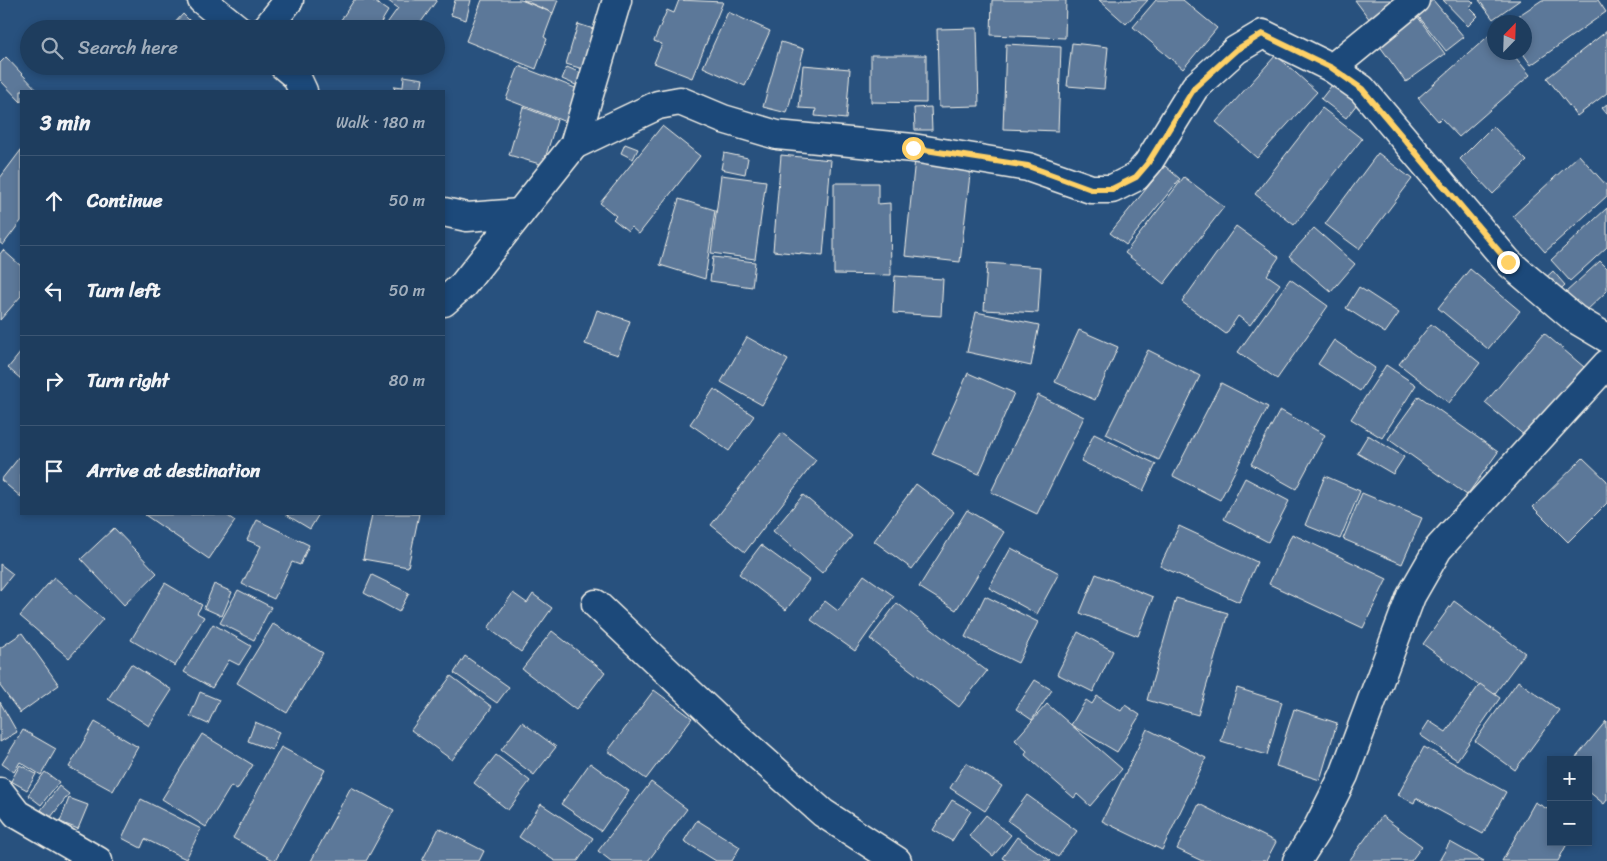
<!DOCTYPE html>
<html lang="en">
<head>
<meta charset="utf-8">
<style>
	:root { --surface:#1e3d5e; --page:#264464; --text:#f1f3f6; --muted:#a1aebc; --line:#3c5673 }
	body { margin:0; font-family:Sriracha,sans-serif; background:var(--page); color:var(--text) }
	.controls { position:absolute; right:15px; bottom:15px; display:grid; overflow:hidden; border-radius:0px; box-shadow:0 2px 8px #0003 }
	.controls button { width:45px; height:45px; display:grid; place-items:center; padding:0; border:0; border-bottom:1px solid var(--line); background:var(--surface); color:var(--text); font:25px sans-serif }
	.compass { position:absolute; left:1487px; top:15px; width:45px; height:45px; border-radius:50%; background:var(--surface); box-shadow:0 2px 8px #0003; rotate:23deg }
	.stop { position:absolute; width:15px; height:15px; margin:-11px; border:4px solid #ffd166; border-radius:50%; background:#fff }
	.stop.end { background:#ffd166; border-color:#fff; box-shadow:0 1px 5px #0008 }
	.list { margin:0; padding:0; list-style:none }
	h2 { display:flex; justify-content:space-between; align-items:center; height:65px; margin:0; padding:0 20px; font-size:21px }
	h2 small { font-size:16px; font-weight:400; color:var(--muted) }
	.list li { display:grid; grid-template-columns:32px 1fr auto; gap:15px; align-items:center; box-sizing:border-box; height:90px; padding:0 20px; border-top:1px solid var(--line) }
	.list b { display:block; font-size:19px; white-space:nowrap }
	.list em { font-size:16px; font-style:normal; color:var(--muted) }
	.icon { flex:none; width:28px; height:28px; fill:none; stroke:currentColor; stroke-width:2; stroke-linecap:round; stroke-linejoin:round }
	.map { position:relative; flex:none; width:1607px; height:861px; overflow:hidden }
	.search { position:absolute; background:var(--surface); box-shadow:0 2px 8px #0003; left:20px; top:20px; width:425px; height:55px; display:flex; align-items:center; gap:12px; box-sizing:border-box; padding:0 18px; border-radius:28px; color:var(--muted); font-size:19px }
	.panel { position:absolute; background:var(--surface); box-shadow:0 2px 8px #0003; left:20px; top:90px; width:425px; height:425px; border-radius:0px }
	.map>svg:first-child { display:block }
	.building { fill:#5b7899; stroke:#f4f1e8 }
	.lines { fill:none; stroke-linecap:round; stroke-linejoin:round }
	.street-casing { stroke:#f4f1e8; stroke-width:31 }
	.street { stroke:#1f4a7a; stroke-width:28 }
	.route { stroke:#ffd166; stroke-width:6 }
</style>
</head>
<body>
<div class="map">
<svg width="1607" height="861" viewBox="0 0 1607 861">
	<rect width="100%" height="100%" fill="#28517e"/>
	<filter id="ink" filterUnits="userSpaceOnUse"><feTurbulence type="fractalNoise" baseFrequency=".02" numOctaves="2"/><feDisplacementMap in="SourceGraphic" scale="10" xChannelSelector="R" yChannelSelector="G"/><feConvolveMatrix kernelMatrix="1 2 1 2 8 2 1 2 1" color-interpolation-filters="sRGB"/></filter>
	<g filter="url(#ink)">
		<g class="building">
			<polygon points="354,0 372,0 388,11 377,29 335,29"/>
			<polygon points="387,0 437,0 416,29 383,29 398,8"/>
			<polygon points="455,0 471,0 466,20 451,15"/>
			<polygon points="482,0 521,0 553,13 544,37 547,39 536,69 466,41"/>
			<polygon points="523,0 558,0 553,13"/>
			<polygon points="679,0 723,2 692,78 654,63 662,44 654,41 667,10 674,13"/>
			<polygon points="992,0 1066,0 1065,38 991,35"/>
			<polygon points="1099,0 1148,0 1126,24"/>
			<polygon points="1156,0 1183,0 1217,28 1183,69 1133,27"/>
			<polygon points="1355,0 1404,0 1373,24"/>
			<polygon points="1433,0 1464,37 1446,51 1416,13"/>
			<polygon points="1443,0 1471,0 1474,3 1469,7 1478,16 1468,26"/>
			<polygon points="1479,0 1520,0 1493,19"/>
			<polygon points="1542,0 1598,0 1606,12 1531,65 1522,52 1524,52 1524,22 1509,22"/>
			<polygon points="728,12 770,31 745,86 703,67"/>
			<polygon points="1415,13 1445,54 1406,82 1376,41"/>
			<polygon points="183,14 198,29 169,29"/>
			<polygon points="578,24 603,32 590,71 566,64"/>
			<polygon points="977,28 979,106 939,107 937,29"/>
			<polygon points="1607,31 1607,93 1577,116 1547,78"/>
			<polygon points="1493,32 1494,52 1511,52 1530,75 1459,137 1441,118 1438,121 1418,98"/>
			<polygon points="781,42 804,49 787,113 763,107"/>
			<polygon points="1072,43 1108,47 1104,89 1067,86"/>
			<polygon points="1006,44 1061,47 1058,131 1003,129"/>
			<polygon points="871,55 926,55 926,103 871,102"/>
			<polygon points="1276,55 1317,92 1257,158 1216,122"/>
			<polygon points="6,57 38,91 21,91 21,102 0,80 0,63"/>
			<polygon points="803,65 850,69 846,119 815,116 816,109 799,108"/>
			<polygon points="519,66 578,89 566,122 506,99"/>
			<polygon points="567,67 590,77 585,89 562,79"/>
			<polygon points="404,76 423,79 421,89 428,91 394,91 395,86 403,87"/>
			<polygon points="1332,85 1357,104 1346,118 1321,99"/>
			<polygon points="1607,104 1607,114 1602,108"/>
			<polygon points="523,107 557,120 543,165 509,155"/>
			<polygon points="931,107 932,130 915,130 914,108"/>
			<polygon points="1322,108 1362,139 1294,225 1255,194"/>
			<polygon points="662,126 700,156 639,234 631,227 628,231 613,219 616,216 600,203"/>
			<polygon points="1493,126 1527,161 1493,194 1460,159"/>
			<polygon points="625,144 638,149 633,159 621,153"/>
			<polygon points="21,150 21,221 3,245 0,243 0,178"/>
			<polygon points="724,153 748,158 745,174 721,169"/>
			<polygon points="1378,153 1412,179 1359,249 1325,224"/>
			<polygon points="781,155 831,160 823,256 773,251"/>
			<polygon points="1579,155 1607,186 1607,196 1545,252 1513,216"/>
			<polygon points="915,159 971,166 960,262 905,256"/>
			<polygon points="1165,166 1180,179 1126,245 1110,233"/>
			<polygon points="721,175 766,181 755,259 711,253"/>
			<polygon points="1184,177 1224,207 1164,284 1125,253"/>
			<polygon points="834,183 878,183 878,204 890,203 891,275 834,274"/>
			<polygon points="679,199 715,210 705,279 660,265"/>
			<polygon points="1607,208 1607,247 1570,281 1551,260"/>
			<polygon points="1236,226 1279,257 1267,275 1280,284 1250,325 1238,316 1226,334 1182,302"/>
			<polygon points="1314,228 1355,264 1331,292 1289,256"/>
			<polygon points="3,250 21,266 21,296 0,320 0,254"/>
			<polygon points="713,257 755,262 752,287 710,281"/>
			<polygon points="1600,261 1607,268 1607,291 1584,313 1565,293"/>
			<polygon points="987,263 1041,267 1038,313 984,310"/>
			<polygon points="1470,269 1520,311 1488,349 1438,308"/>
			<polygon points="1553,271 1565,285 1552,297 1540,283"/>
			<polygon points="895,276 943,279 941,316 893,313"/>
			<polygon points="1290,279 1328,306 1277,379 1238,352"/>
			<polygon points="1359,287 1399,313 1385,333 1346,308"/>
			<polygon points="597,310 630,321 618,355 585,344"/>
			<polygon points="976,312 1039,325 1031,366 967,352"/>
			<polygon points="1431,324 1480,363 1449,403 1399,364"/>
			<polygon points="1079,330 1118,347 1095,400 1055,382"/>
			<polygon points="1544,333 1584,367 1525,436 1485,403"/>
			<polygon points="747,337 788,360 762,405 721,382"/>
			<polygon points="1334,340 1375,368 1360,391 1318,364"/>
			<polygon points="1148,350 1200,376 1159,460 1106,434"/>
			<polygon points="21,352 21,379 8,368"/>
			<polygon points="1386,365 1416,385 1382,438 1351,419"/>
			<polygon points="968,373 1014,393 979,474 932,454"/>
			<polygon points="1221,383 1268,407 1220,500 1173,476"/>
			<polygon points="714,389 754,416 729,451 690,424"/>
			<polygon points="1038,395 1084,417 1037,514 991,492"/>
			<polygon points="1419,396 1498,452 1467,495 1388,439"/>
			<polygon points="1280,410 1325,435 1296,489 1251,464"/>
			<polygon points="782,433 816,460 745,552 711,525"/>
			<polygon points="1094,434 1156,464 1143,491 1081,461"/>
			<polygon points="1368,435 1404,457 1393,474 1357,453"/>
			<polygon points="21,455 21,497 1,480"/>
			<polygon points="1583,458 1607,481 1607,503 1568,542 1533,507"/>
			<polygon points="1325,476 1360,491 1340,539 1305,525"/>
			<polygon points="1245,478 1289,501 1268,542 1224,519"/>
			<polygon points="916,484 954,512 912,569 874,541"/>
			<polygon points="1362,493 1422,518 1402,564 1343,539"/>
			<polygon points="803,495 852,536 822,573 773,531"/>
			<polygon points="967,510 1004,532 956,610 919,587"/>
			<polygon points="225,514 235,521 209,559 145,515"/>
			<polygon points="285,514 319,514 310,529"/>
			<polygon points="372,514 419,514 408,567 363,559"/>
			<polygon points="257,520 309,545 300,565 292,562 274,599 242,584 261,546 247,540"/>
			<polygon points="1179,526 1257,562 1239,602 1160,566"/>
			<polygon points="114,528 157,573 124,605 81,559"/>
			<polygon points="1292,534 1387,579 1363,628 1269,584"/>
			<polygon points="761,545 809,580 786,610 739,574"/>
			<polygon points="1011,548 1059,573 1037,614 989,588"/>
			<polygon points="0,564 13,574 0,590"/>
			<polygon points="1096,574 1153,597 1138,636 1080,613"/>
			<polygon points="372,575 409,593 399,612 364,593"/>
			<polygon points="864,575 894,596 855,651 811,620 825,601 838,611"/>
			<polygon points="54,577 103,619 69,658 20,616"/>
			<polygon points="165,583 202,605 197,613 204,617 175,666 131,640"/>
			<polygon points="214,584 232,592 222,616 204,608"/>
			<polygon points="238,590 271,607 254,640 220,623"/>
			<polygon points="513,593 527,603 533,594 552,608 521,652 488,628"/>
			<polygon points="985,596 1038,622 1018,663 965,637"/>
			<polygon points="1176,598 1228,613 1198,715 1147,700"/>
			<polygon points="1454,601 1525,653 1493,696 1423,644"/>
			<polygon points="897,603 987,671 959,707 870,639"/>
			<polygon points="213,624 251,646 239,665 229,660 212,688 184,672"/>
			<polygon points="273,624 323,653 287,713 237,683"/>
			<polygon points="552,631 605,672 576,710 522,669"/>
			<polygon points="1078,632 1113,651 1093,692 1057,674"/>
			<polygon points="22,633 59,685 20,713 0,686 0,648"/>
			<polygon points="465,656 509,687 497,703 454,673"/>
			<polygon points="131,664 172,690 149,726 108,699"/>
			<polygon points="451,676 492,707 452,760 411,730"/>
			<polygon points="1035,680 1052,690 1032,720 1016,709"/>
			<polygon points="1518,681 1559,710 1515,770 1475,741"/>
			<polygon points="1480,684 1500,698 1457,760 1420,735 1429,721 1446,732"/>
			<polygon points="1237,688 1282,702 1267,755 1221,741"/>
			<polygon points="654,690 692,718 646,779 608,751"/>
			<polygon points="200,692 219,700 208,724 190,716"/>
			<polygon points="1097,696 1121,711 1125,705 1140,715 1117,752 1071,725 1086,700 1092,704"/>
			<polygon points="0,702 17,732 0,742"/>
			<polygon points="1047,704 1122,769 1090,806 1077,794 1074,798 1025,755 1027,751 1015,740"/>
			<polygon points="1294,709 1337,723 1320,780 1276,766"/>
			<polygon points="1606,721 1607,800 1604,804 1588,791 1588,760 1574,760"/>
			<polygon points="95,722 138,747 113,791 69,767"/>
			<polygon points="255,722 279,732 272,750 248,741"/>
			<polygon points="522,722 556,747 534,775 501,750"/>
			<polygon points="1147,729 1206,758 1162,850 1102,821"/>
			<polygon points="23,730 56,749 41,775 20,762 14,772 2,764"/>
			<polygon points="202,734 253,765 237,790 231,786 206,827 162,799"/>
			<polygon points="281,747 325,770 275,861 233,838"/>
			<polygon points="1424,747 1506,792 1483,834 1416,798 1414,803 1398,795"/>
			<polygon points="496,755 530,781 508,810 474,783"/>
			<polygon points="590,763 629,791 601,831 561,804"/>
			<polygon points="966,763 1002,786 985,811 950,788"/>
			<polygon points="20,765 36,774 27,790 11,781"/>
			<polygon points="45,772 59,782 41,805 28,795"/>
			<polygon points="651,782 687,809 648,861 611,861 598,851"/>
			<polygon points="59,786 69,794 51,817 41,810"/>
			<polygon points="351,787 394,810 366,861 311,861"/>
			<polygon points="1027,795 1077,831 1058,857 1008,821"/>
			<polygon points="69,798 88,805 78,829 60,822"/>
			<polygon points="141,799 201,829 186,859 145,839 141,848 122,838"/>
			<polygon points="952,800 971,811 952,841 933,830"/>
			<polygon points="1535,802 1551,811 1551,842 1568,842 1558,861 1502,861"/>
			<polygon points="541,804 593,838 578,861 555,861 519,837"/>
			<polygon points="1199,804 1276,842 1266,861 1202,861 1177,849"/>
			<polygon points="986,815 1011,835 993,856 969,836"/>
			<polygon points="1382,816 1422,846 1411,861 1349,861"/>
			<polygon points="697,820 740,847 732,861 716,861 684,841"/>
			<polygon points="439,828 484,851 479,861 422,861"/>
			<polygon points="1017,837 1051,861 1007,861 1002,858"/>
			<polygon points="1450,842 1484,861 1439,861"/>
		</g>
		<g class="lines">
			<defs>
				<g id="street">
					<polyline points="202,0 238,29"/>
					<polyline points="266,29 289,0"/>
					<polyline points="284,66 296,76 303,91"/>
					<polyline points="1332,68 1415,0"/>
					<polyline points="574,145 658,105 680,101 723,119 777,135 913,148 1028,167 1091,189 1112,189 1136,177 1148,163 1195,87 1236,50 1263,34 1332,68 1362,89 1508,262 1575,319 1607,338"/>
					<polyline points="444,212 467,217 520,213"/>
					<polyline points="444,302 463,285 574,145 617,0"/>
					<polyline points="596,604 725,726 823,813 897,861"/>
					<polyline points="0,792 17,814 98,861"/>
					<polyline points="1297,861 1316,831 1344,775 1411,596 1438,549 1607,364"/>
				</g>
			</defs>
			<use href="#street" class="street-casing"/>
			<use href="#street" class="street"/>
		</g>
	</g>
	<g class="lines" filter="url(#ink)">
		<polyline class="route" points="913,148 1028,166 1091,189 1112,189 1136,177 1148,163 1195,87 1236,50 1262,34 1332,68 1362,89 1508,262"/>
	</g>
</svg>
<div class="controls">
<button>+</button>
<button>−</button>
</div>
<svg class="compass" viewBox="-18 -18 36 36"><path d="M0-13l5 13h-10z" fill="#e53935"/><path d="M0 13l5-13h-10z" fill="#a1aebc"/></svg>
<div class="stop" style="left:913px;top:148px"></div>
<div class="stop end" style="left:1508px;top:262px"></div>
<div class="search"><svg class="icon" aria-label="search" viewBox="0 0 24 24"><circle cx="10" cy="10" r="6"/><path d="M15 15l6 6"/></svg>Search here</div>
<section class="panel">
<h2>3 min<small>Walk · 180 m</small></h2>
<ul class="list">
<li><svg class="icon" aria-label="ahead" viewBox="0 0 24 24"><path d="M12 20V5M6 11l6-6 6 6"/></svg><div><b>Continue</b></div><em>50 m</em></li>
<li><svg class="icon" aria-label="left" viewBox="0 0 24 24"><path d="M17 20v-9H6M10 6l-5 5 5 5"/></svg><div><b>Turn left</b></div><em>50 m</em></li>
<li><svg class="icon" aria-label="right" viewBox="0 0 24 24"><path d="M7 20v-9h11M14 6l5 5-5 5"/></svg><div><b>Turn right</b></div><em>80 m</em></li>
<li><svg class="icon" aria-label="arrive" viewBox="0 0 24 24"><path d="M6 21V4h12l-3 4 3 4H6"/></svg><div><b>Arrive at destination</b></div></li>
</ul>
</section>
</div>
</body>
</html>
